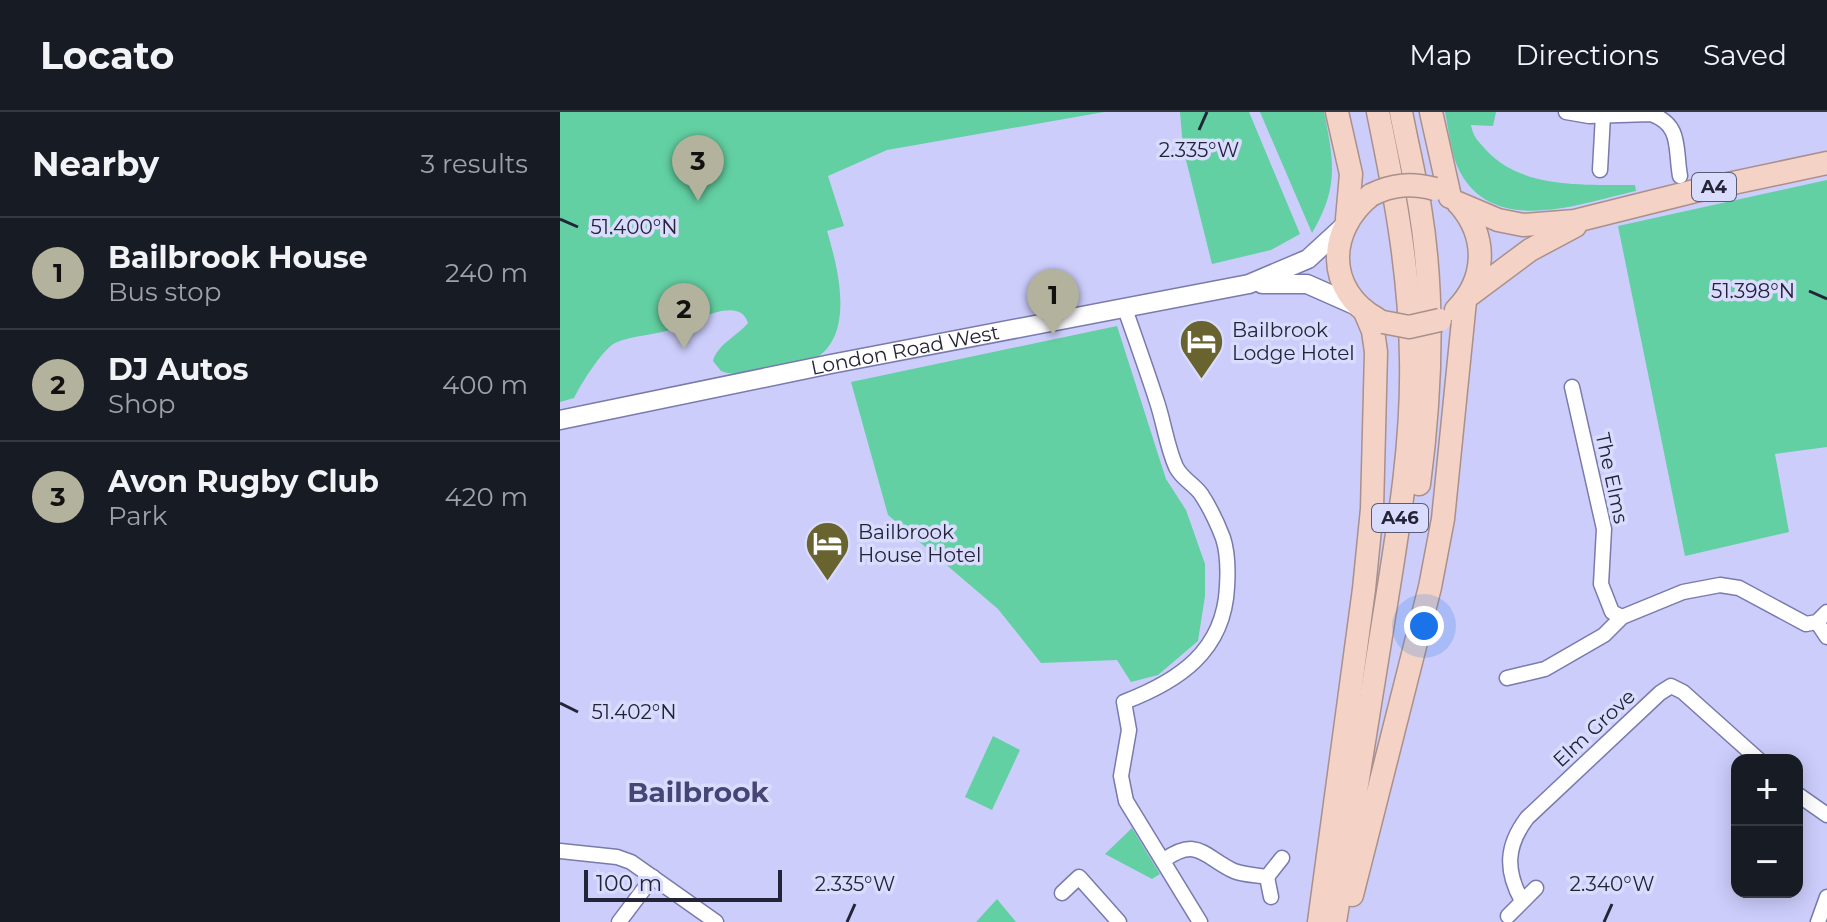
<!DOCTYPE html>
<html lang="en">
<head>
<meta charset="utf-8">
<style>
	:root { --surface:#171b24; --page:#20242c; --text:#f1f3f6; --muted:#9ea1a6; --line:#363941; --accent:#b3b29c }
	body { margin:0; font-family:Montserrat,sans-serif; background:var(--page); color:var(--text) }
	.controls { position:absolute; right:24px; bottom:24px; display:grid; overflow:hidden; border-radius:16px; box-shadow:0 4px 20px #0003 }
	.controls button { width:72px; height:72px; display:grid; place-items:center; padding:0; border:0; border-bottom:2px solid var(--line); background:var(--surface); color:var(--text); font:40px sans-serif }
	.scale { position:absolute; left:24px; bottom:20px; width:198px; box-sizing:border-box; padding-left:8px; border:4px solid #242439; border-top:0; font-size:22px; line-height:28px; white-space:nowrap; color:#242439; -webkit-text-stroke:6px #dadcfe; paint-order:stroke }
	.you { position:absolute; left:864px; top:514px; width:28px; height:28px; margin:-20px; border:6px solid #fff; border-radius:50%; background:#1a73e8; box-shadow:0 0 0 12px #1a73e833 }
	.badge { display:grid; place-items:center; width:52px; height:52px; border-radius:50%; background:var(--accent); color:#111; font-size:26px; font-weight:700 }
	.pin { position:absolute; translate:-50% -66px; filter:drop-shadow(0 2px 4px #0008) }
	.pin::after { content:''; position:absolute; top:42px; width:28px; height:24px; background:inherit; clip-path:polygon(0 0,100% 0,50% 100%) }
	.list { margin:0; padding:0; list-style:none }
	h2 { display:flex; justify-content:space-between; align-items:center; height:104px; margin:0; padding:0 32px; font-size:34px }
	h2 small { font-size:26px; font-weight:400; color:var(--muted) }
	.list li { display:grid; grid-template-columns:52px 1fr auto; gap:24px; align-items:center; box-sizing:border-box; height:112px; padding:0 32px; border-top:2px solid var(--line) }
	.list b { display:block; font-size:30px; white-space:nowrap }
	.list p { margin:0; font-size:26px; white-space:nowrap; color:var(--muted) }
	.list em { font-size:26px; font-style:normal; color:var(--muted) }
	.map { position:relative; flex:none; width:1267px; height:810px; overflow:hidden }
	header { display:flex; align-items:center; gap:48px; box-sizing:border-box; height:112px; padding:0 40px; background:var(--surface); border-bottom:2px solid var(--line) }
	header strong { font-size:38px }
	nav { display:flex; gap:44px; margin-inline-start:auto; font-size:28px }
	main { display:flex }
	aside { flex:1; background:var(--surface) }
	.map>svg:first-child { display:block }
	.green { fill:#62d0a2 }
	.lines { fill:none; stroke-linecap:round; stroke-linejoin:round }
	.minor-casing { stroke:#797aad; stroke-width:17 }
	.tertiary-casing { stroke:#797aad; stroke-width:21 }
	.trunk-casing { stroke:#aa8f8b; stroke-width:25 }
	.minor { stroke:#fff; stroke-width:14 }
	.tertiary { stroke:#fff; stroke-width:18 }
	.trunk { stroke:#f4d3c6; stroke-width:22 }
	.trunk-bridge-casing { stroke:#aa8f8b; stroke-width:25; stroke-linecap:butt }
	.trunk-bridge { stroke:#f4d3c6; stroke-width:22 }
	.ticks { fill:none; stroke:#242439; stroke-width:3 }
	.labels { text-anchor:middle; stroke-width:7; stroke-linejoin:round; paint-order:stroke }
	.shield { fill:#dadcfe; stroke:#5b5b74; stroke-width:2 }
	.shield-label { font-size:18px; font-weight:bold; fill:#242439 }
	.poi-label { font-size:20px; fill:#242439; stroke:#dadcfe; text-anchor:start }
	.street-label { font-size:20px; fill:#242439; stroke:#dadcfe }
	.district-label { font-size:28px; font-weight:bold; fill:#474575; stroke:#dadcfe }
	.ticks-label { font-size:20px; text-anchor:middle; fill:#242439; stroke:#dadcfe; stroke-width:7; stroke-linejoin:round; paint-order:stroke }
</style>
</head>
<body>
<header>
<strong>Locato</strong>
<nav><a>Map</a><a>Directions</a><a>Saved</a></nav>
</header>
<main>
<aside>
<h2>Nearby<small>3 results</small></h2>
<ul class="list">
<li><span class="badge">1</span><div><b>Bailbrook House</b><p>Bus stop</p></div><em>240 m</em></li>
<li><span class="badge">2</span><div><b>DJ Autos</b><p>Shop</p></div><em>400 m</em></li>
<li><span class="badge">3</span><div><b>Avon Rugby Club</b><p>Park</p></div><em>420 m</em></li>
</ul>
</aside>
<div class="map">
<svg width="1267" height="810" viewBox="0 0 1267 810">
	<rect width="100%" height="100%" fill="#cccdfb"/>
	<g class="green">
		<path d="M0 0H544L327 38 268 64 284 114 267 119C278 156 298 230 248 250 238 253 227 254 217 256 199 259 179 266 161 259L153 249C157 233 177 224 188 211 179 182 133 211 116 216 97 223 73 223 55 231 42 238 21 272 14 286L0 290Z"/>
		<polygon points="620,0 689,0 740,122 711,138 652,152 623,36"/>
		<path d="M700 0H764C774 50 779 75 752 121Z"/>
		<path d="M885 0H936L933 14 911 13C913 25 919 30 927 39 964 78 1026 72 1075 73L1076 79C1021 91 935 125 900 60 891 43 889 19 885 0Z"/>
		<polygon points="1267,68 1267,335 1215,342 1229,420 1125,444 1058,114"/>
		<polygon points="557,214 606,367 626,398 645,452 645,484 638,529 598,563 571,570 557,548 481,551 438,497 328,403 291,270"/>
		<polygon points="433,624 460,638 432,698 405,685"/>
		<polygon points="572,716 600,762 592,767 545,742"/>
		<polygon points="437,787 456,810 416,810"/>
	</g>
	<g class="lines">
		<defs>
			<g id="minor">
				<path d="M1006 0 1029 4 1091 2C1122 13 1115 36 1120 64"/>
				<polyline points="1040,58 1043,3"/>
				<path d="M565 197C576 228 587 259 597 290 604 311 607 335 616 355 622 367 634 372 641 382 649 394 658 413 663 426 668 441 668 459 667 475 664 539 619 569 564 590L569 618 561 664 566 689 640 810"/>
				<polyline points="1012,275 1044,417 1041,472 1052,500 1062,505"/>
				<polyline points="1257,510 1267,525"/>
				<polyline points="947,566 985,557 1044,523 1062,505 1123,480 1160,473 1179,476 1246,512 1257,510 1267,500"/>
				<polyline points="1237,682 1267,703"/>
				<polyline points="0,739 57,745 71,750 156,810"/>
				<path d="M604 748C638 724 644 745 674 759 684 763 697 763 707 765L711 785"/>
				<polyline points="707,765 722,746"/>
				<polyline points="502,781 519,765 559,810"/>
				<path d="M962 789C945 758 946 734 967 706L1100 581 1111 574 1123 580 1199 648"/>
				<polyline points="948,804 976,776"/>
				<polyline points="59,810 93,765"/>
				<polyline points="1258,810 1267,785"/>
			</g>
			<g id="tertiary">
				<polyline points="702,172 747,172 799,195"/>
				<path id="s1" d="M0 308 271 252 689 172 748 147 784 114"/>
			</g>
			<g id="trunk">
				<polyline points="777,0 791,62 787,107"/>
				<path d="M841 0C847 32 855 64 860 96 875 187 871 281 859 372"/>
				<polyline points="871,0 890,85"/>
				<path d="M811 83C767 118 765 178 817 207"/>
				<polyline points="898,91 938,108 963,113 1015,109 1135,79 1267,51"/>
				<polyline points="911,182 970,138 1015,114"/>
				<path d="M896 198C926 168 928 126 900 93"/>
				<polyline points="792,783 870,475 883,407 905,189"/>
				<polyline points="759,810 804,477 812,397 816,240 813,219 805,200"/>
				<path d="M775 810C791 710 807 610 823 511 837 423 853 335 851 246 850 162 835 82 818 0"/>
			</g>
		</defs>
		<use href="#minor" class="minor-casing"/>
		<use href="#tertiary" class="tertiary-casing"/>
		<use href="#trunk" class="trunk-casing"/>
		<use href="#minor" class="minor"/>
		<use href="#tertiary" class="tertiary"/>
		<use href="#trunk" class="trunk"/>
		<defs>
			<g id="trunk-bridge">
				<path d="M811 83C833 72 851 71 875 77"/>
				<polyline points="823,210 849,215 880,208"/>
			</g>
		</defs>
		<use href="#trunk-bridge" class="trunk-bridge-casing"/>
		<use href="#trunk-bridge" class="trunk-bridge"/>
	</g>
	<path class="ticks" d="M639 18 647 0M0 107 18 115M1249 179 1267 187M0 591 18 600M287 810 295 792M1044 810 1052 792"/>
	<defs>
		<symbol id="hotel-pin" viewBox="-11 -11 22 30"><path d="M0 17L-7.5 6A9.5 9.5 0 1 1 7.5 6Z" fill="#68632f" stroke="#dadcfe"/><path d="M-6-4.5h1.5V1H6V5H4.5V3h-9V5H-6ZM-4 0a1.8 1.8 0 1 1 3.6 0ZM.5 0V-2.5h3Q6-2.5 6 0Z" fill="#fff"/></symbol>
	</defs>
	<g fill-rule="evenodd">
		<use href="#hotel-pin" x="616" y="204" width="51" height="69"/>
		<use href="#hotel-pin" x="242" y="406" width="51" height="69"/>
	</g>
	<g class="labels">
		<g class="shield">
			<rect x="1132" y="61" width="44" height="28" rx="6"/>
			<rect x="812" y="392" width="56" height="28" rx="6"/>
		</g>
		<g class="shield-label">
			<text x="1154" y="81">A4</text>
			<text x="840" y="412">A46</text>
		</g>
		<g class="poi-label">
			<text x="672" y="225">Bailbrook<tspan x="672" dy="23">Lodge Hotel</tspan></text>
			<text x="298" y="427">Bailbrook<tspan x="298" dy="23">House Hotel</tspan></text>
		</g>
		<g class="street-label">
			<text dy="7" stroke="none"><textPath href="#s1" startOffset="352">London Road West</textPath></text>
			<text transform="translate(1052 366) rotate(78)" y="7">The Elms</text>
			<text transform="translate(1034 616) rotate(-43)" y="7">Elm Grove</text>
		</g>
		<g class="district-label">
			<text x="138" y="690">Bailbrook</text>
		</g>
	</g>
	<g class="ticks-label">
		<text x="639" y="45">2.335°W</text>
		<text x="74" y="122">51.400°N</text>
		<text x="1193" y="186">51.398°N</text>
		<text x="74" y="607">51.402°N</text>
		<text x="295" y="779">2.335°W</text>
		<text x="1052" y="779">2.340°W</text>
	</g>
</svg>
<div class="controls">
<button>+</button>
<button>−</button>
</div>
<div class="scale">100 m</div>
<div class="you"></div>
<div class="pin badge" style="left:493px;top:223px">1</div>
<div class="pin badge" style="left:124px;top:237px">2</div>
<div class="pin badge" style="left:138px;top:89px">3</div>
</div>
</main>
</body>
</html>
